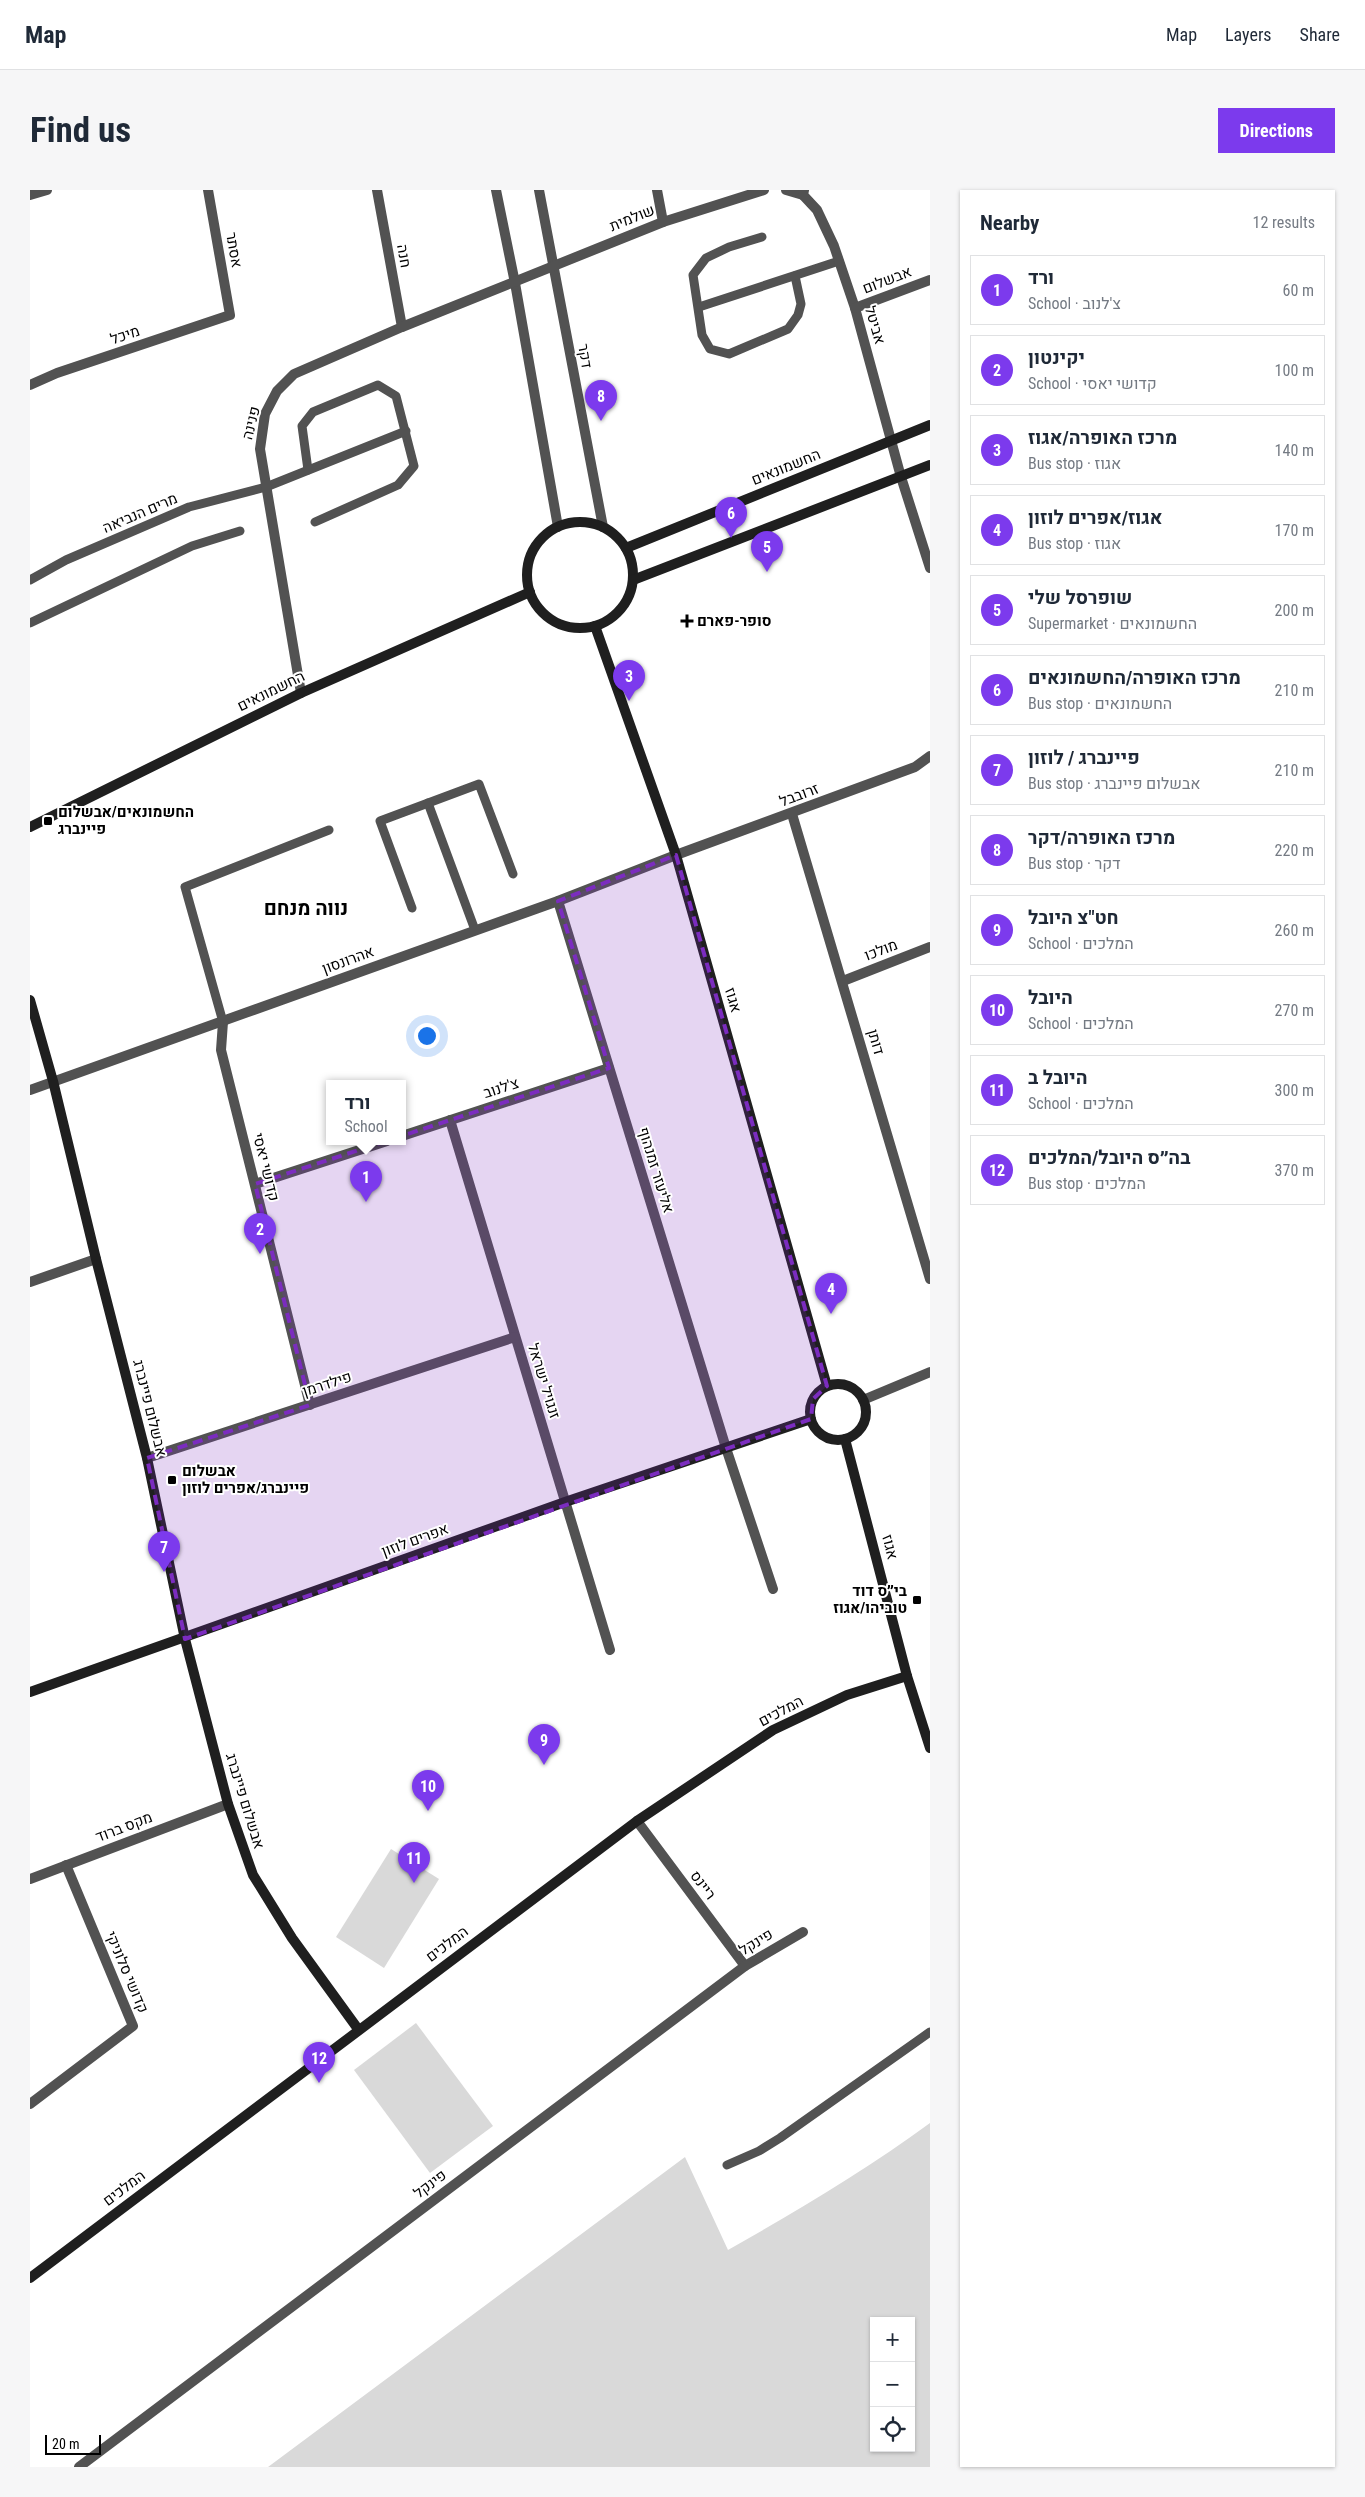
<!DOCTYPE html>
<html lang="en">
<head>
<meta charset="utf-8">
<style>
	:root { --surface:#fff; --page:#f6f6f7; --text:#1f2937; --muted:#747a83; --line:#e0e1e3; --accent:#7c3aed }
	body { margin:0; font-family:"Roboto Condensed",Heebo,sans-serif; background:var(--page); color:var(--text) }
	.controls { position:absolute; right:15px; bottom:15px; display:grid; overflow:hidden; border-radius:0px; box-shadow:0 1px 4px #0004 }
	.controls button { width:45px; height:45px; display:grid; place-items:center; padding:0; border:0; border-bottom:1px solid var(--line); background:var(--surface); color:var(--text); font:25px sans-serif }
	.scale { position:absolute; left:15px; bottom:12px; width:56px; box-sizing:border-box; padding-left:5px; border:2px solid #000; border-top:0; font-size:14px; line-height:18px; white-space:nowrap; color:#000; -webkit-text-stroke:4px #fff; paint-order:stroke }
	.you { position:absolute; left:396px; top:845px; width:18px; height:18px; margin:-12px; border:4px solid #fff; border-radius:50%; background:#1a73e8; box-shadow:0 0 0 8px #1a73e833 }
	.badge { display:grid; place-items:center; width:32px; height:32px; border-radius:50%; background:var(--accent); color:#fff; font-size:16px; font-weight:700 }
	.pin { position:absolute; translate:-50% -41px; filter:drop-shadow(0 1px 2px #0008) }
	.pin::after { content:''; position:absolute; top:26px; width:18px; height:15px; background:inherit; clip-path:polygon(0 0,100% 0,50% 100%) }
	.popup { position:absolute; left:296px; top:890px; width:80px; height:65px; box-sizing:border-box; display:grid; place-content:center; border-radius:0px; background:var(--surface); filter:drop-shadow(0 1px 4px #0005); font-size:16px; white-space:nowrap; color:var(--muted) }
	.popup b { font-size:19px; color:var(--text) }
	.popup::after { content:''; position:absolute; left:50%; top:100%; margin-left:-10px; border:10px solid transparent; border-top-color:var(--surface) }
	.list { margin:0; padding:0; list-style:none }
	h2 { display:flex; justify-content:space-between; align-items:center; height:65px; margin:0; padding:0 20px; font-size:21px }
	h2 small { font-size:16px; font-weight:400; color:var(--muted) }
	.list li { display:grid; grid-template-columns:32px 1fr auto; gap:15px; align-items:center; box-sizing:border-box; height:70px; margin:0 10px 10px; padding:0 10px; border:1px solid var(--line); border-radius:0px }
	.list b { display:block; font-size:19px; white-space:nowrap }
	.list p { margin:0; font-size:16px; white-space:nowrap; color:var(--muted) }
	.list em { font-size:16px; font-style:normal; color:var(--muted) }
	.icon { flex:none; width:28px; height:28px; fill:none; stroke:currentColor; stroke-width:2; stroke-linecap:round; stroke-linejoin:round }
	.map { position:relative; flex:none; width:900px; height:2277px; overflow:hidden; border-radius:0px }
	header { display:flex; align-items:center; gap:30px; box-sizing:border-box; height:70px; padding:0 25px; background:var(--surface); border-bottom:1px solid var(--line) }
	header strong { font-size:24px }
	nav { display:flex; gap:28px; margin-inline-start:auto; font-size:18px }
	.intro { display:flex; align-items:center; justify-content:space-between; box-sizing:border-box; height:120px; padding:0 30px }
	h1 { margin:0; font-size:35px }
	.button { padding:12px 22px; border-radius:0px; background:var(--accent); color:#fff; font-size:18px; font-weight:700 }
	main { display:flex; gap:30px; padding:0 30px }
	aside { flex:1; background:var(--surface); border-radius:0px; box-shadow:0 1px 4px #0004 }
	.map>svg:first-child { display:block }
	.green { fill:#d9d9d9; fill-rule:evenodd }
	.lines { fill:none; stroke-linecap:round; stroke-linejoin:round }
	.lane { stroke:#525252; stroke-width:9 }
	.street { stroke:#525252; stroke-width:10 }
	.secondary { stroke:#1f1f1f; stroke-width:10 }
	.marked { fill:#7b2cbf; fill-opacity:0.2; stroke:#7b2cbf; stroke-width:4; stroke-dasharray:10 6; stroke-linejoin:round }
	.poi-dot { fill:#000; stroke:#fff; stroke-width:2 }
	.labels { text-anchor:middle; stroke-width:4; stroke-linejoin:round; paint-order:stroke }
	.street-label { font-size:15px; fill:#000; stroke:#fff }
	.poi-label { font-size:15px; font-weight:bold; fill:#000; stroke:#fff; text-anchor:start }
	.district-label { font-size:20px; font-weight:bold; fill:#000; stroke:#fff }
</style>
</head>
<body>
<header>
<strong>Map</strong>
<nav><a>Map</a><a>Layers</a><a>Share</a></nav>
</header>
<div class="intro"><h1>Find us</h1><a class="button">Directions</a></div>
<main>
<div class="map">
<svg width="900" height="2277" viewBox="0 0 900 2277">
	<rect width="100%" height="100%" fill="#fff"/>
	<g class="green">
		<polygon points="361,1659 409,1689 354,1778 306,1747"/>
		<polygon points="386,1833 463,1936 400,1983 324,1880"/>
		<path d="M900 1933V2277H238L655 1967 698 2060C767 2021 836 1980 900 1933ZM844 2131H881V2258H844Z"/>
	</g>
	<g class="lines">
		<g class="lane">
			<polyline points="732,47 699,57 676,68 663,85 672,145 680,159 699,164 758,139 768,125 771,114 765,86"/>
			<polyline points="669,117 809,71"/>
			<polyline points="278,280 272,236 283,222 348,195 366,206 384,276 368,295 285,332"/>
			<polyline points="0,390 36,370 159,317 236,297 376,241"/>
			<polyline points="0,433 162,356 210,341"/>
			<polyline points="398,613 445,740"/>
			<polyline points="382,718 350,631 449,594 483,684"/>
			<polyline points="193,832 155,697 299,640"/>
			<polyline points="697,1975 729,1961 750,1948 900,1842"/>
		</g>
		<g class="street">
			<polyline points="347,0 372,137"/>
			<polyline points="466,0 485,93 528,337"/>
			<polyline points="509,0 573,337"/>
			<polyline points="627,0 633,32"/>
			<polyline points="756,0 773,5"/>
			<polyline points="774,0 773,5 787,20 804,56 825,118 871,287 900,378"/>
			<polyline points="0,5 17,0"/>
			<polyline points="825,118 900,90"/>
			<polyline points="0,195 27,183 200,125 178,0"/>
			<polyline points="271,503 230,259 235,224 247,201 264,184 372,137 633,32 734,0"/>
			<polyline points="762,624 900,1089"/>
			<polyline points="528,711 696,1258 743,1399"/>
			<polyline points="813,791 900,757"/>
			<polyline points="193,832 191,860 280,1215"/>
			<polyline points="0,900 528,711 646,665 885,577 900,566"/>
			<polyline points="420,930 580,1460"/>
			<polyline points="372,946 579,878"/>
			<polyline points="225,994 357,951"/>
			<polyline points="0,1092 66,1069"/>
			<polyline points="833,1210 900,1182"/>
			<polyline points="117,1268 485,1147"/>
			<polyline points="607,1631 715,1776"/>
			<polyline points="0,1689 198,1614"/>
			<polyline points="0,1914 103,1836 36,1675"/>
			<polyline points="49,2277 715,1776 773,1742"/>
		</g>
		<g class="secondary">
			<circle cx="550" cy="385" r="53"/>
			<polyline points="596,358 900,235"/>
			<polyline points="603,390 900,275"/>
			<polyline points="565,436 646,665 797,1196"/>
			<polyline points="0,637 271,503 500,402"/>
			<polyline points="0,810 23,891 66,1069 117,1268 155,1449 198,1614 223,1685 262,1748 328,1839"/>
			<circle cx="808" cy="1222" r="28"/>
			<polyline points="815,1249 877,1486 900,1558"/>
			<polyline points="0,1502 535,1312 781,1229"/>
			<polyline points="0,2088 607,1631 743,1540 817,1505 877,1486"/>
		</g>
	</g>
	<path class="marked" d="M646 665 797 1196 783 1209 781 1229 155 1449 117 1268 280 1215 225 994 579 878 528 711Z"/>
	<g class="poi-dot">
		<path d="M654.5 423.5h5v5h5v5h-5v5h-5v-5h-5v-5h5z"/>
		<rect x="13" y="626" width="10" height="10" rx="2.5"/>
		<rect x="137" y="1285" width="10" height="10" rx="2.5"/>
		<rect x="882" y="1405" width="10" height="10" rx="2.5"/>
	</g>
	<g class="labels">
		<g class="street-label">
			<text transform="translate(602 28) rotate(-22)" y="5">שולמית</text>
			<text transform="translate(204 60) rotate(80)" y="5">אסתר</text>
			<text transform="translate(374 66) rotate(80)" y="5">חנה</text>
			<text transform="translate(857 90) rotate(-21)" y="5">אבשלום</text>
			<text transform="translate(845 135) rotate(74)" y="5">אביטל</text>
			<text transform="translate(95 145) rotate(-19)" y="5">מיכל</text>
			<text transform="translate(555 166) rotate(80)" y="5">דקר</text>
			<text transform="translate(221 233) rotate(-76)" y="5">פנינה</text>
			<text transform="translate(756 277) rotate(-22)" y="5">החשמונאים</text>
			<text transform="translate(110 323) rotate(-23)" y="5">מרים הנביאה</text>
			<text transform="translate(241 501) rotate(-26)" y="5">החשמונאים</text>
			<text transform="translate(769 605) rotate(-20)" y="5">זרובבל</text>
			<text transform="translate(851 760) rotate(-21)" y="5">מולכו</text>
			<text transform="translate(318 770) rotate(-20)" y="5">אהרונסון</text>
			<text transform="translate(703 810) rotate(74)" y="5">אגוז</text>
			<text transform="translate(846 852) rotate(74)" y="5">דותן</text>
			<text transform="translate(471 898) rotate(-18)" y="5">צ'לנוב</text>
			<text transform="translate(236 977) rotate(76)" y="5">קדושי יאסי</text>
			<text transform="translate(626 980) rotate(73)" y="5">אליעזר זמנהוף</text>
			<text transform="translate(514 1191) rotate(73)" y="5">זנגויל ישראל</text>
			<text transform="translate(297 1194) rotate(-18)" y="5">פילדרמן</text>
			<text transform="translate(120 1218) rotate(76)" y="5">אבשלום פיינברג</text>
			<text transform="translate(385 1350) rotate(-20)" y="5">אפרים לוזון</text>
			<text transform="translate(860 1357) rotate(76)" y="5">אגוז</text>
			<text transform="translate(751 1521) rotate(-28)" y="5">המלכים</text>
			<text transform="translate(215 1611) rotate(73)" y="5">אבשלום פיינברג</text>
			<text transform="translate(94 1637) rotate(-21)" y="5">מקס ברוד</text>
			<text transform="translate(673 1695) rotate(53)" y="5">ריינס</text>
			<text transform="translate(726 1752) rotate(-31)" y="5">פינקל</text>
			<text transform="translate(417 1754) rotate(-37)" y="5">המלכים</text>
			<text transform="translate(97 1782) rotate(67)" y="5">קדושי סלוניקי</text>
			<text transform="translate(400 1994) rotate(-37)" y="5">פינקל</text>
			<text transform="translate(94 1998) rotate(-37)" y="5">המלכים</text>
		</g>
		<g class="poi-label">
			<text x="667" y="436">סופר-פארם</text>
			<text x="28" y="627">החשמונאים/אבשלום<tspan x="28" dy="17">פיינברג</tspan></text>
			<text x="152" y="1286">אבשלום<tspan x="152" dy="17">פיינברג/אפרים לוזון</tspan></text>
			<text x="877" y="1406" text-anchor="end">בי״ס דוד<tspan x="877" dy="17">טוביהו/אגוז</tspan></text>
		</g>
		<g class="district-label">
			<text x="276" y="725">נווה מנחם</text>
		</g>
	</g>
</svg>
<div class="controls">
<button>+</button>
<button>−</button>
<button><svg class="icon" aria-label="locate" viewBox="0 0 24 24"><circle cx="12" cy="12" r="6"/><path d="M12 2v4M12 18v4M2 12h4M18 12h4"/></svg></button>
</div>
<div class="scale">20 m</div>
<div class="you"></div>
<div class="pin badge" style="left:336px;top:1012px">1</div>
<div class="popup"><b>ורד</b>School</div>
<div class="pin badge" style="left:230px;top:1064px">2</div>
<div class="pin badge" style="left:599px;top:511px">3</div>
<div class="pin badge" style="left:801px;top:1124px">4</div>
<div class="pin badge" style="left:737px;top:382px">5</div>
<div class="pin badge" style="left:701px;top:348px">6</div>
<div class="pin badge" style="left:134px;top:1382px">7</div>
<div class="pin badge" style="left:571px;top:231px">8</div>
<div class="pin badge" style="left:514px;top:1575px">9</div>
<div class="pin badge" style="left:398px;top:1621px">10</div>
<div class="pin badge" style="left:384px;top:1693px">11</div>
<div class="pin badge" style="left:289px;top:1893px">12</div>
</div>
<aside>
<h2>Nearby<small>12 results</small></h2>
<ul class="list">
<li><span class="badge">1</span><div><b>ורד</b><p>School · צ'לנוב</p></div><em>60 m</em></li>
<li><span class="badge">2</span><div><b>יקינטון</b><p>School · קדושי יאסי</p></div><em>100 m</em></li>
<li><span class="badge">3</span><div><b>מרכז האופרה/אגוז</b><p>Bus stop · אגוז</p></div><em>140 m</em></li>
<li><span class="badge">4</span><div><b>אגוז/אפרים לוזון</b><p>Bus stop · אגוז</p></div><em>170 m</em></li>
<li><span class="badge">5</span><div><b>שופרסל שלי</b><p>Supermarket · החשמונאים</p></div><em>200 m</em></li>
<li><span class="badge">6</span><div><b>מרכז האופרה/החשמונאים</b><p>Bus stop · החשמונאים</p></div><em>210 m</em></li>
<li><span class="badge">7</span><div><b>פיינברג / לוזון</b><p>Bus stop · אבשלום פיינברג</p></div><em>210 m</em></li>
<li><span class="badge">8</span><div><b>מרכז האופרה/דקר</b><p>Bus stop · דקר</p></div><em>220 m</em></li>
<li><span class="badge">9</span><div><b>חט&quot;צ היובל</b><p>School · המלכים</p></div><em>260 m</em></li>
<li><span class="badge">10</span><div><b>היובל</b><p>School · המלכים</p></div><em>270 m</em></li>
<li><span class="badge">11</span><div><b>היובל ב</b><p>School · המלכים</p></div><em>300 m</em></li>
<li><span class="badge">12</span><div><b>בה״ס היובל/המלכים</b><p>Bus stop · המלכים</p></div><em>370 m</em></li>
</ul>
</aside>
</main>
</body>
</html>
